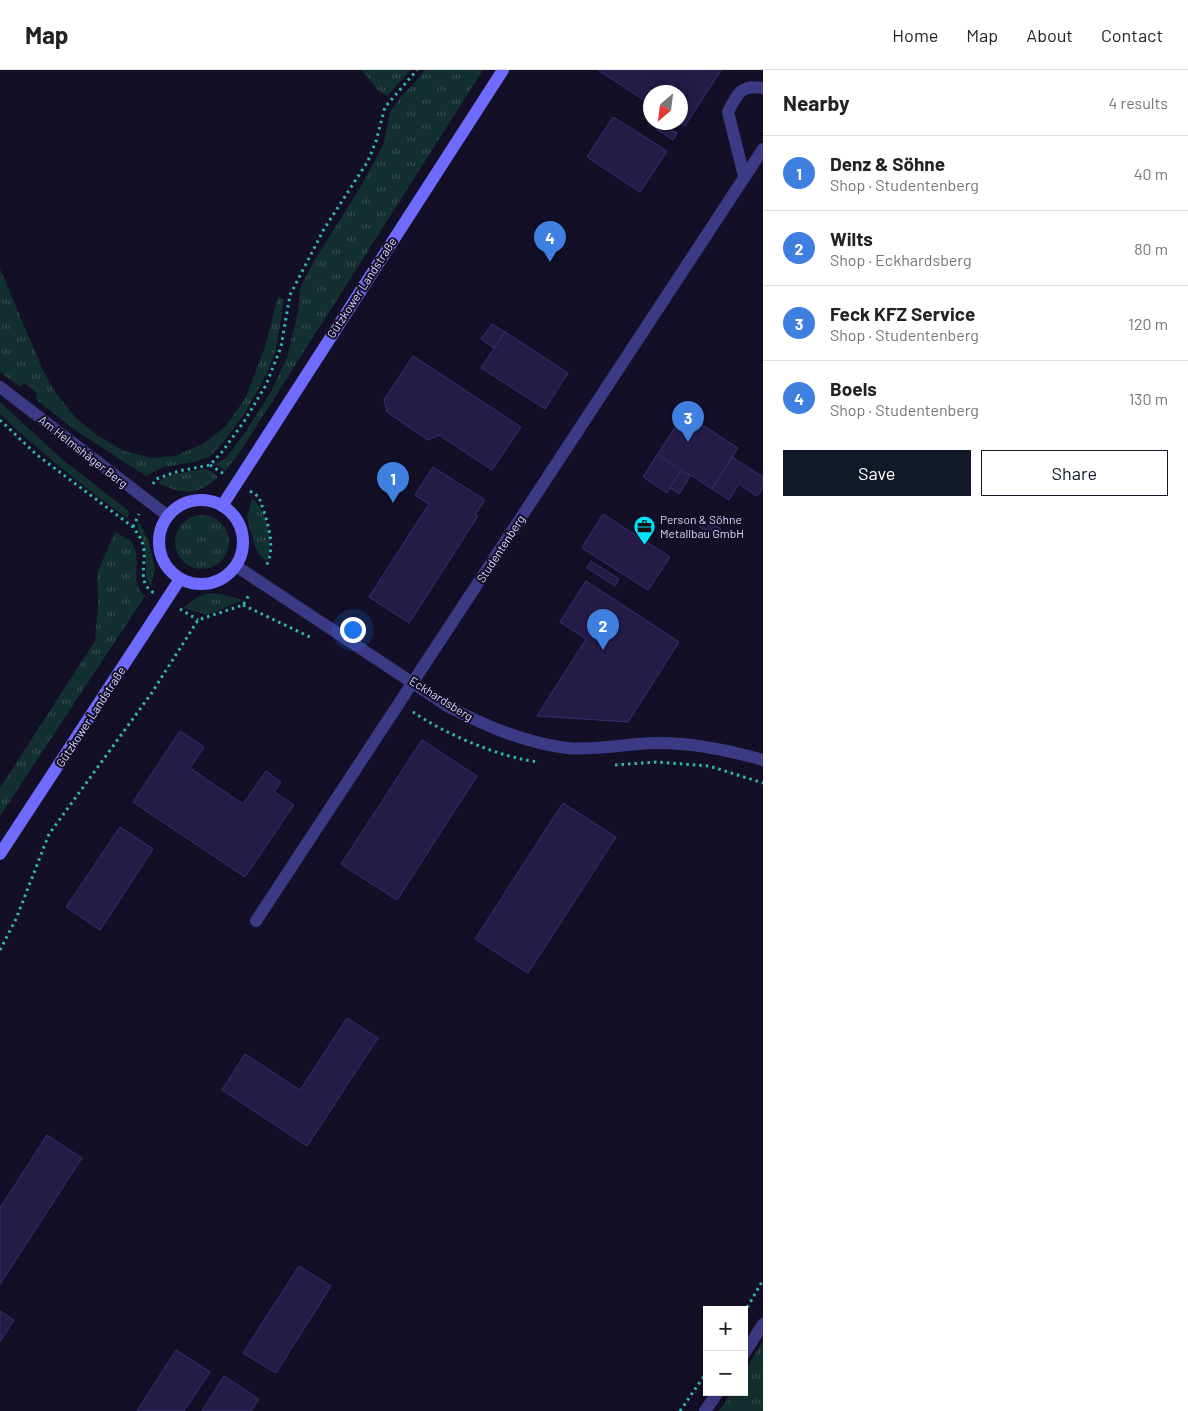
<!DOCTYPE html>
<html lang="en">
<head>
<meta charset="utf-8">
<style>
	:root { --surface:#fff; --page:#f6f6f6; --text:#222; --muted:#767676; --line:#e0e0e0; --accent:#111827 }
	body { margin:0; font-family:Barlow,sans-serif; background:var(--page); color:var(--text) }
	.controls { position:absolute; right:15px; bottom:15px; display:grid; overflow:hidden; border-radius:0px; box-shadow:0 2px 12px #0003 }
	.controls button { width:45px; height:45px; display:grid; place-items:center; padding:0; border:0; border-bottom:1px solid var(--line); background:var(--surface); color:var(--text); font:25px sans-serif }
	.compass { position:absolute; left:643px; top:15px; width:45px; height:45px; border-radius:50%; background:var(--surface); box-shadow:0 2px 12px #0003; rotate:208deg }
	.you { position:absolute; left:352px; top:559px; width:18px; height:18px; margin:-12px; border:4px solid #fff; border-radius:50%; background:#1a73e8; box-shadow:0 0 0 8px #1a73e833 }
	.badge { display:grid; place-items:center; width:32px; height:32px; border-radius:50%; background:var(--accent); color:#fff; font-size:16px; font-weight:700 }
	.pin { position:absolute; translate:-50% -41px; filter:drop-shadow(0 1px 2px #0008) }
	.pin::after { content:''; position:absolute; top:26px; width:18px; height:15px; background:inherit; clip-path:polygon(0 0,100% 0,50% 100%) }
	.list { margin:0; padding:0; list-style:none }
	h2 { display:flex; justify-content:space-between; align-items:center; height:65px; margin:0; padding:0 20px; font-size:21px }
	h2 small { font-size:16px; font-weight:400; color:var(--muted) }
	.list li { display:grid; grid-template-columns:32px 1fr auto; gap:15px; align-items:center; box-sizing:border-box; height:75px; padding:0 20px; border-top:1px solid var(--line) }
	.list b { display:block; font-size:19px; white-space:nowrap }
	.list p { margin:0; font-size:16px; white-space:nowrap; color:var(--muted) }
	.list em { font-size:16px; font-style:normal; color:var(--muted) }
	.actions { display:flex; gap:10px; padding:15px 20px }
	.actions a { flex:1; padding:11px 0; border:1px solid var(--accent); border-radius:0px; text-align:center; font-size:18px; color:var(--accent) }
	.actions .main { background:var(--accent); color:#fff }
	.map { position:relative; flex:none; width:763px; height:1341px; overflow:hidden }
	header { display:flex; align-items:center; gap:30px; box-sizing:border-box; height:70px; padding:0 25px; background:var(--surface); border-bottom:1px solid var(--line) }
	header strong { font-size:24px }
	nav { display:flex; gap:28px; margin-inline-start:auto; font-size:18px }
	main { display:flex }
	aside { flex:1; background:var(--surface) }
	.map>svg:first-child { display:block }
	.grass { fill:url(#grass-tufts) }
	.building { fill:#241b47; stroke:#3b2d73 }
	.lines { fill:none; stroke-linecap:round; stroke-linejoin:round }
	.path { stroke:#2fb8b0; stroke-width:3; stroke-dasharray:2.5 4; stroke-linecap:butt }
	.minor { stroke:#3d3a85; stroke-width:12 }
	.secondary { stroke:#6f6bff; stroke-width:12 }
	.labels { text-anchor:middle; stroke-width:4; stroke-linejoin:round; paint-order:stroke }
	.street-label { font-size:12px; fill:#d9d4ff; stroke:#130f26 }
	.poi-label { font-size:12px; fill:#d9d4ff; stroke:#130f26; text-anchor:start }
</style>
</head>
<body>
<header>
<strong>Map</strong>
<nav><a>Home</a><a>Map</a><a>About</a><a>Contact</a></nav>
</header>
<main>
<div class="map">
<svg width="763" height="1341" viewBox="0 0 763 1341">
	<defs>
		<pattern id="grass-tufts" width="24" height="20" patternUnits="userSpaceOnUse" patternTransform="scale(1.25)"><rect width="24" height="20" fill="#12302f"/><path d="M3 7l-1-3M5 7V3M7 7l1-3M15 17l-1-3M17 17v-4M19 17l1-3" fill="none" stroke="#344d4e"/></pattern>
	</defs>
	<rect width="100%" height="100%" fill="#130f26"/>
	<g class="grass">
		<polygon points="362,0 411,0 387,26 377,19"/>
		<polygon points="425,0 483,0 240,382 225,401 215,394 226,388 247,360 272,320 287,287 298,242 300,218 314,191 364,111 384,73 390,42 402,25 413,15"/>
		<polygon points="0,199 42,298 55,322 75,347 97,365 124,381 152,388 175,386 203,374 226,356 246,327 265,277 278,226 284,230 276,279 267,303 245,343 225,370 211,386 194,392 164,397 146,406 72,358 37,330 36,322 24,313 20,317 0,302"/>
		<path d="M0 332 63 390 130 442 127 448C82 416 40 382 0 344Z"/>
		<path d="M205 399 213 402 218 407C197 426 183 425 158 413 165 403 193 401 205 399Z"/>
		<path d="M252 428C267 442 274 472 267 491L262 488 256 479 247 448Z"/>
		<circle cx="202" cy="472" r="27"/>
		<polygon points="138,450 148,469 155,498 151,516 146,508 146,490 143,471 138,460"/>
		<path d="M115 462 131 471C133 474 135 479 136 483 139 499 131 514 145 526L0 746V718L95 571 98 534 97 503Z"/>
		<polygon points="209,523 222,524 243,530 208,545 183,538 198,527"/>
		<polygon points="763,1271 763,1341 719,1341 732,1322 744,1322 744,1302"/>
	</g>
	<g class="building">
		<polygon points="598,0 721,0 685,56 679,52 680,52 680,22 650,22 650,34"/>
		<polygon points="613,47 667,81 640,122 587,87"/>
		<polygon points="661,53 677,63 673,70 656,59"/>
		<polygon points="492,254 505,262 494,278 481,269"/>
		<polygon points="505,262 568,303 545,339 481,298"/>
		<polygon points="413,286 521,357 492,400 439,365 428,370 387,342 384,330"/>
		<polygon points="684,343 738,378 712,419 658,384"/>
		<polygon points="657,385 681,401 667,423 643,407"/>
		<polygon points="732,387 763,407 763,418 757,426 739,414 729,430 712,419"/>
		<polygon points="433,397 485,430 475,445 478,446 409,553 369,527 429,434 415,425"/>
		<polygon points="681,401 690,406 679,424 670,418"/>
		<polygon points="603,444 670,487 648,520 582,478"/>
		<polygon points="704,449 721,459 716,467 700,457"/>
		<polygon points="591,491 619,509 615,516 587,498"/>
		<polygon points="586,511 679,572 628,652 537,646 586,569 560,552"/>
		<polygon points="180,661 204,677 190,698 243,734 266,701 281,712 274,722 294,735 245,807 133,732"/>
		<polygon points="422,670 477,706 397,830 341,794"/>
		<polygon points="563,733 616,767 528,903 475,869"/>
		<polygon points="120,757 153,779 100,860 66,837"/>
		<polygon points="347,948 378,968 307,1076 222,1020 245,984 300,1020"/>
		<polygon points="47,1065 82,1088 0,1214 0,1138"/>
		<polygon points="299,1196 331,1216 276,1303 243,1283"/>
		<polygon points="0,1241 14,1250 0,1272"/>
		<polygon points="176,1280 210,1302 184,1341 137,1341"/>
		<polygon points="224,1306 259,1329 251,1341 202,1341"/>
	</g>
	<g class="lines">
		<g class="path">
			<path d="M0 350 37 385 133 457C137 463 141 468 143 475 148 493 135 511 154 523"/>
			<polyline points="210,395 224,404"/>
			<polyline points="153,414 156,409 179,401 210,395 222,382 245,350 266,315 281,277 290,225 324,159 368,91 376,71 385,37 417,0"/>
			<path d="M250 421 259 427C266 448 278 477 265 498"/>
			<polyline points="133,457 139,444"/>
			<polyline points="243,535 310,567"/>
			<polyline points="180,539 198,550"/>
			<path d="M413 642C445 664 501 688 539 692"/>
			<polyline points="615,695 656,692 709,696 763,713"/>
			<polyline points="0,880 16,849 49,764 151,624 198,550 243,535 249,525"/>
			<polyline points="744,1243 763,1210"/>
			<polyline points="680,1341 707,1302"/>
		</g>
		<g class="minor">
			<path d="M744 106 728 42C737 24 741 14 763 18"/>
			<polyline points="0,317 168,446"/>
			<path d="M236 496 449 637C486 656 525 673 567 678 598 681 628 673 658 673 694 673 728 680 763 690"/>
			<polyline points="256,851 763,79"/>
			<polyline points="744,1284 763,1254"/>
			<polyline points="705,1341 718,1322"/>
		</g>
		<g class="secondary">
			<circle cx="201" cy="472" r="42"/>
			<polyline points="222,436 503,0"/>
			<polyline points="0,784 180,509"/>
		</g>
	</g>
	<defs>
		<symbol id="office-pin" viewBox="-11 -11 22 30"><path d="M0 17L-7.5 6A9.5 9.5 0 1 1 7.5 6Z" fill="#00e5ff" stroke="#130f26"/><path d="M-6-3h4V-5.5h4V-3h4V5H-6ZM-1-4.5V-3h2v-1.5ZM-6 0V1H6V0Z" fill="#111"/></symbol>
	</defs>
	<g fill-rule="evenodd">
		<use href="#office-pin" x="632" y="444" width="25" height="34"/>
	</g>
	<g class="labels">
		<g class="street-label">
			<text transform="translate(362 218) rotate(-57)" y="4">Gützkower Landstraße</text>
			<text transform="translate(83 382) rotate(38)" y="4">Am Helmshäger Berg</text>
			<text transform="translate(501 479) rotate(-57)" y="4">Studentenberg</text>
			<text transform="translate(441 629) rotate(32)" y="4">Eckhardsberg</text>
			<text transform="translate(91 647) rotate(-57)" y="4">Gützkower Landstraße</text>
		</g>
		<g class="poi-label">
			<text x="660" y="454">Person &amp; Söhne<tspan x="660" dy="14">Metallbau GmbH</tspan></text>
		</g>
	</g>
</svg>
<div class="controls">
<button>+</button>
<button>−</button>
</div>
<svg class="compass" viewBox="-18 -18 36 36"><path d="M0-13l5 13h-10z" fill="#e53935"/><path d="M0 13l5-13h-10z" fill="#767676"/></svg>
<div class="you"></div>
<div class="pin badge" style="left:393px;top:433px;background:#3f7fe0">1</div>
<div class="pin badge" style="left:603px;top:580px;background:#3f7fe0">2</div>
<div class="pin badge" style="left:688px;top:372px;background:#3f7fe0">3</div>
<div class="pin badge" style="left:550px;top:192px;background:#3f7fe0">4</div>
</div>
<aside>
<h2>Nearby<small>4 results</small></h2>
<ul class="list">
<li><span class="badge" style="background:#3f7fe0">1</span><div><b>Denz &amp; Söhne</b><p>Shop · Studentenberg</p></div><em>40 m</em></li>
<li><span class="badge" style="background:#3f7fe0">2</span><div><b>Wilts</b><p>Shop · Eckhardsberg</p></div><em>80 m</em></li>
<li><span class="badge" style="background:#3f7fe0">3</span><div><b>Feck KFZ Service</b><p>Shop · Studentenberg</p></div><em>120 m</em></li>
<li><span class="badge" style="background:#3f7fe0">4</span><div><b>Boels</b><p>Shop · Studentenberg</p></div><em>130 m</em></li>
</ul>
<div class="actions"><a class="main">Save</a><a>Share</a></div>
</aside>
</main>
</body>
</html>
